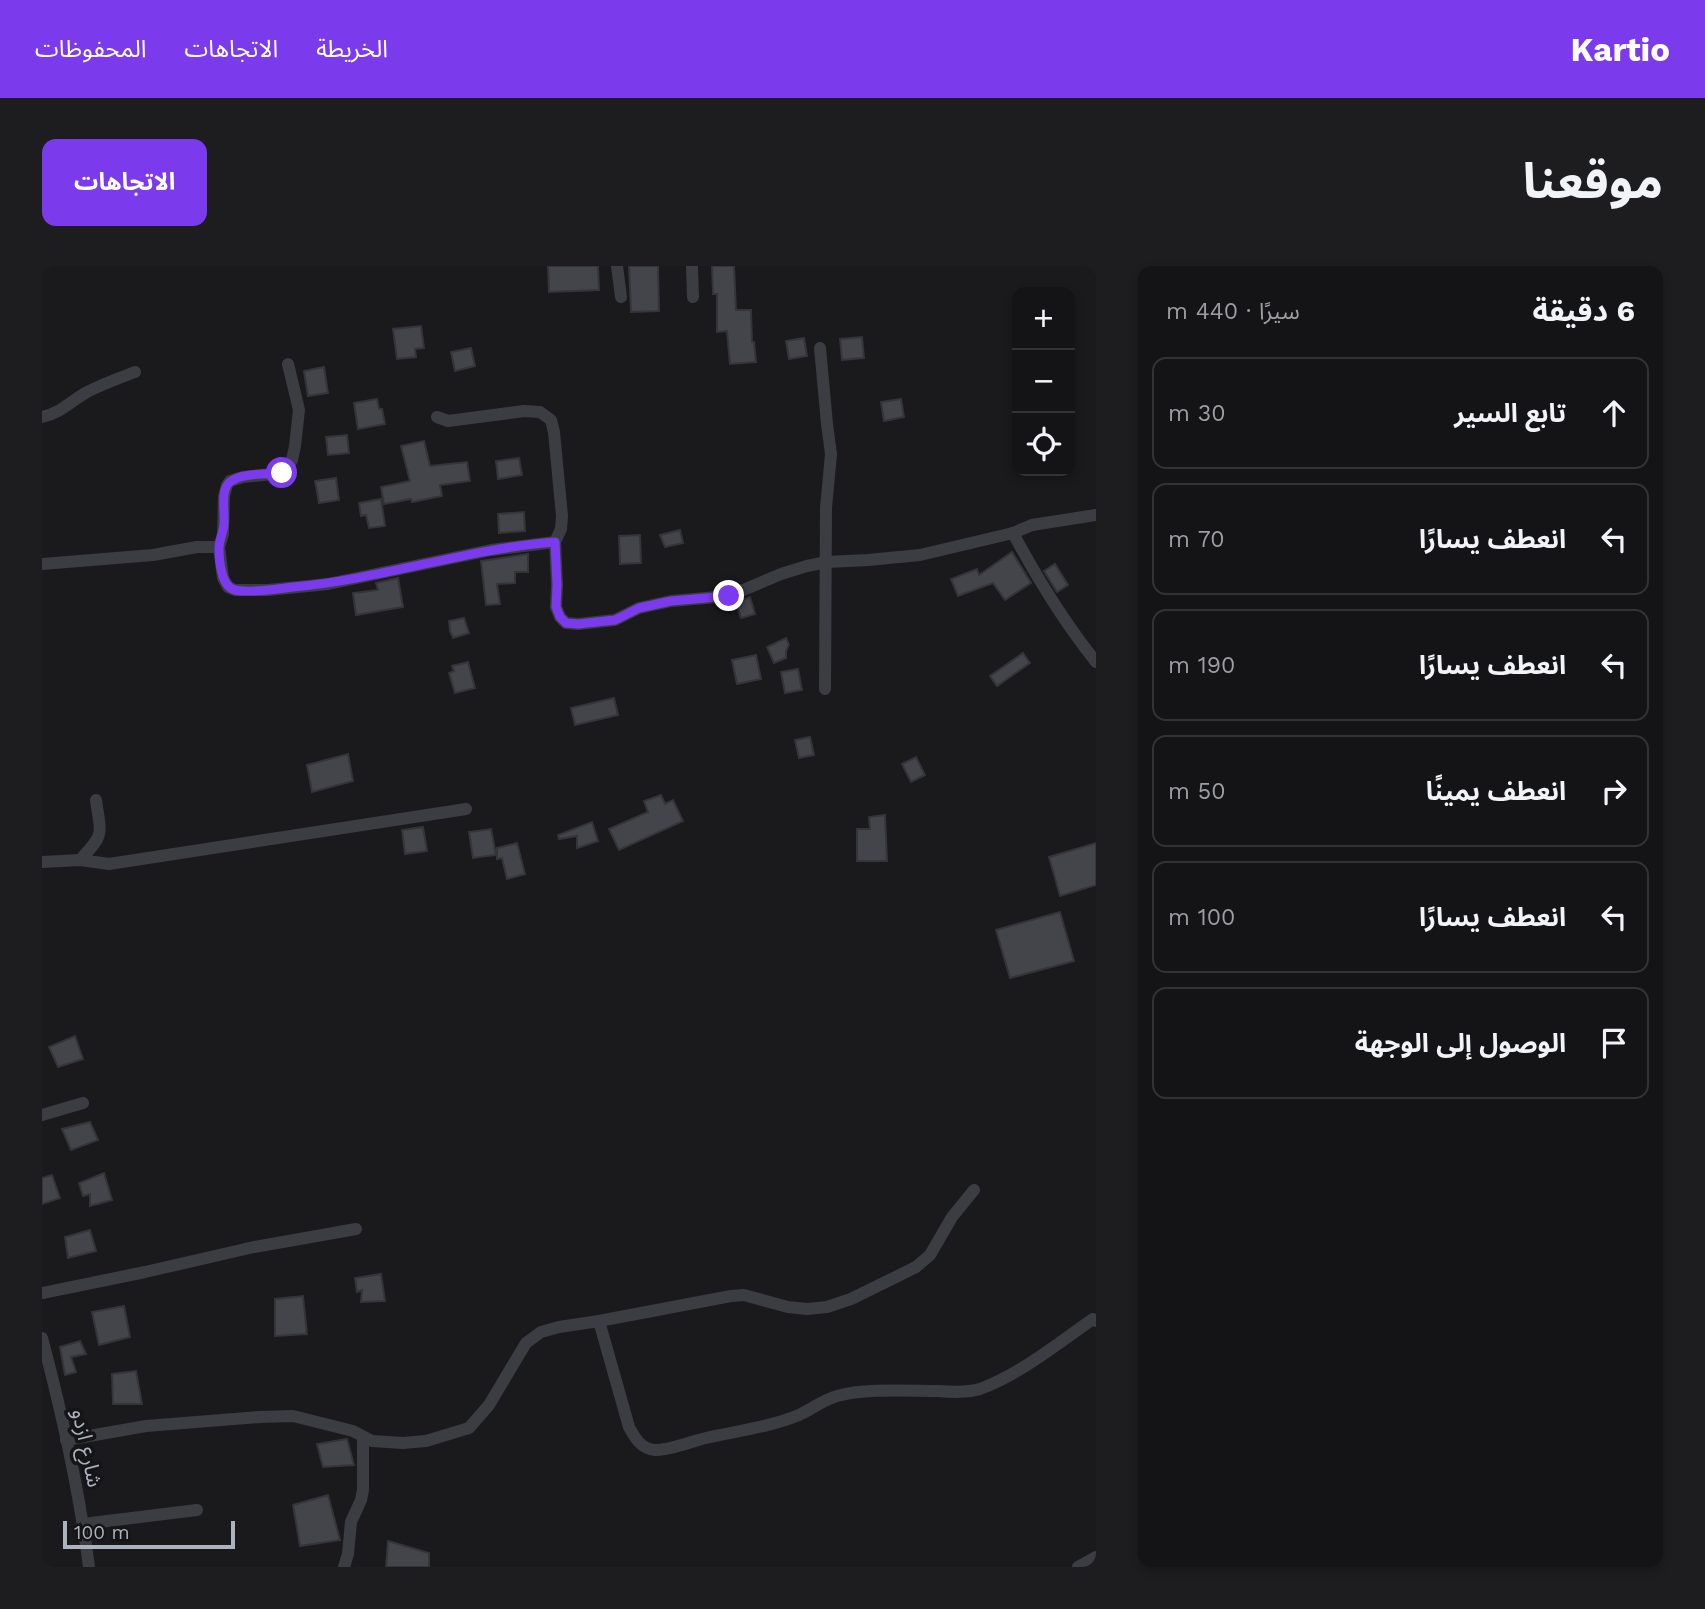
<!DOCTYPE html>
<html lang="ar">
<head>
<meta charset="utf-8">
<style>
	:root { --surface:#141416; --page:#1d1d1f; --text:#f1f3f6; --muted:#9d9ea1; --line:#333335; --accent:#7c3aed }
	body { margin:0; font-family:"Work Sans","Noto Sans Arabic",sans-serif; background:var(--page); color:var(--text); direction:rtl }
	.controls { position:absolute; right:21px; top:21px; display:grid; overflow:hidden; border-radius:14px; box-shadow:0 4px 10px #0003 }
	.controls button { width:63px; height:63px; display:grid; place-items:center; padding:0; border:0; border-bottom:2px solid var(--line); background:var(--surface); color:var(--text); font:35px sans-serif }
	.scale { position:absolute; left:21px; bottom:18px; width:172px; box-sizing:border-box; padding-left:7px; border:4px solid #acb3bd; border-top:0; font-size:19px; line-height:24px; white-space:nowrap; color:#acb3bd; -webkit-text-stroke:5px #151518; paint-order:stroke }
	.stop { position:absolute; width:21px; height:21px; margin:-16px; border:5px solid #7c3aed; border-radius:50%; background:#fff }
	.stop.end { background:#7c3aed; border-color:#fff; box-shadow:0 2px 7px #0008 }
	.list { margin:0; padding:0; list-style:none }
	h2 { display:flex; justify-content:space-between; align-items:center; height:91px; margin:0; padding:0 28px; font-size:30px }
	h2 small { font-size:23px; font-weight:400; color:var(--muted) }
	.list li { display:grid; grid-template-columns:46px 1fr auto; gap:21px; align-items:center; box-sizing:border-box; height:112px; margin:0 14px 14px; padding:0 14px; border:2px solid var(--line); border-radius:14px }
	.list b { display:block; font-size:26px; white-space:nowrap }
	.list em { font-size:23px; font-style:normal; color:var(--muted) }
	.icon { flex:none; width:38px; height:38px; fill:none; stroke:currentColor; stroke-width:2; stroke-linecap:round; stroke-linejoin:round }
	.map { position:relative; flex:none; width:1054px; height:1301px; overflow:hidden; direction:ltr; border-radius:14px }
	header { display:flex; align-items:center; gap:42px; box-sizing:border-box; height:98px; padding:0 35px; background:var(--accent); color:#fff }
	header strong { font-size:33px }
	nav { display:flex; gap:38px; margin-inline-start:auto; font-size:24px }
	.intro { display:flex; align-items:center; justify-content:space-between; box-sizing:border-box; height:168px; padding:0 42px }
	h1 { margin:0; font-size:49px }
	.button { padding:18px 32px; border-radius:14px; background:var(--accent); color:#fff; font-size:24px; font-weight:700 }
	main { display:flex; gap:42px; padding:0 42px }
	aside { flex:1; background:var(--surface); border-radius:14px; box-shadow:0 4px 10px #0003 }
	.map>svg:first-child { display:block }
	.building { fill:#44454a; stroke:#343439; stroke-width:2 }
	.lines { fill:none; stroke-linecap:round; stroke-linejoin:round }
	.minor { stroke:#3b3d42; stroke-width:12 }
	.route { stroke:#7c3aed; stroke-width:9 }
	.labels { text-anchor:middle; stroke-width:7; stroke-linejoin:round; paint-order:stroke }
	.street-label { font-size:21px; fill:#acb3bd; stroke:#151518 }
</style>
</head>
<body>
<header>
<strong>Kartio</strong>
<nav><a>الخريطة</a><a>الاتجاهات</a><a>المحفوظات</a></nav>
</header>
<div class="intro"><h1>موقعنا</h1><a class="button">الاتجاهات</a></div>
<main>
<aside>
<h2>6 دقيقة<small>سيرًا · 440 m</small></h2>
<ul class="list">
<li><svg class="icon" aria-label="ahead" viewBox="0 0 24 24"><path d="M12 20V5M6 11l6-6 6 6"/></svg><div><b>تابع السير</b></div><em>30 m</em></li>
<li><svg class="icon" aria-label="left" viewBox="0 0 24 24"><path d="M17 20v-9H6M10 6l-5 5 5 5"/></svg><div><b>انعطف يسارًا</b></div><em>70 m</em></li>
<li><svg class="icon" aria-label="left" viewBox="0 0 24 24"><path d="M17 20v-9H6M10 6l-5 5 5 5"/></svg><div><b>انعطف يسارًا</b></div><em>190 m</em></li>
<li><svg class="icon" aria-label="right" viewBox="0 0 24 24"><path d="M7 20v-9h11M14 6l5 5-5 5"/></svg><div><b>انعطف يمينًا</b></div><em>50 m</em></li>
<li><svg class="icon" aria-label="left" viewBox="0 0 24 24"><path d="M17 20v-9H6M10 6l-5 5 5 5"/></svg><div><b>انعطف يسارًا</b></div><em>100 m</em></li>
<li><svg class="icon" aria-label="arrive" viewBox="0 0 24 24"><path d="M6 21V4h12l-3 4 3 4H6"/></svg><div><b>الوصول إلى الوجهة</b></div></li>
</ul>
</aside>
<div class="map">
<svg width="1054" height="1301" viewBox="0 0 1054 1301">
	<rect width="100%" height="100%" fill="#1a1a1d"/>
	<g class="building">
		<polygon points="506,0 556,0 557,24 507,26"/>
		<polygon points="587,0 616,0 617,45 589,46"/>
		<polygon points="670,0 692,0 694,44 709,44 710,76 712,76 714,96 688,98 685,65 675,66 675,28 671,28"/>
		<polygon points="379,60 382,82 373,83 374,91 355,93 351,63"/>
		<polygon points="820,71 822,92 800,94 798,73"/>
		<polygon points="762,72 765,90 747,93 744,75"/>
		<polygon points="429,82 433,100 413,105 409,86"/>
		<polygon points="282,101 286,127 266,130 262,105"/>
		<polygon points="335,133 337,143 340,143 343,158 316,163 312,137"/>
		<polygon points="859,133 862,151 842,155 839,136"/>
		<polygon points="305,169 307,187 286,189 284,171"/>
		<polygon points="382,175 388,200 425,196 428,215 398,219 400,230 370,236 369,233 342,238 339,221 368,215 359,180"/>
		<polygon points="477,192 480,209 456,213 454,195"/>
		<polygon points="294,212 297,234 277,237 273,215"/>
		<polygon points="339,233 343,260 327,262 324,249 319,250 317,237"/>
		<polygon points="482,246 483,265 457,267 456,248"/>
		<polygon points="638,264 641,277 623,281 618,269"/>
		<polygon points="598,269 599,297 578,298 577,270"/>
		<polygon points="970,286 989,317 963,334 951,317 916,330 909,313 935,303 937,309"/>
		<polygon points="486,288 486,306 473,306 473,317 455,318 458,338 444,339 439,295"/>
		<polygon points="1013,298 1026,319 1015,326 1002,305"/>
		<polygon points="356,312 361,341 314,349 311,327 336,324 334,317"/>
		<polygon points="708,331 713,348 699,352 694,336"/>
		<polygon points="422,352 427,367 411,372 408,365 407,355"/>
		<polygon points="744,372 747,379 744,385 744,392 732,397 725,381"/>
		<polygon points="981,387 988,397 955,420 948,410"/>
		<polygon points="714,389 719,413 695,418 690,394"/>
		<polygon points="426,396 433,422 413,427 407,407 412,405 410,400"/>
		<polygon points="756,403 760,424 743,427 739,406"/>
		<polygon points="572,432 576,449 533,459 529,442"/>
		<polygon points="768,471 772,489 757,492 753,474"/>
		<polygon points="306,488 311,515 270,526 265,499"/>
		<polygon points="874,491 883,509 869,516 860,498"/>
		<polygon points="619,529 623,538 631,534 641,555 577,584 567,563 606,546 602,535"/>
		<polygon points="843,549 845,595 815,595 815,563 828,563 827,551"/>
		<polygon points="550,556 556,575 535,582 535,570 517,573 516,569"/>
		<polygon points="381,561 385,585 363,588 360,564"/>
		<polygon points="449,563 454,589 431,592 427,566"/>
		<polygon points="475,577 483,608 465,613 460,592 455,593 455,582"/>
		<polygon points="1054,577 1054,619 1018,630 1007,591"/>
		<polygon points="1018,646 1032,695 968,712 954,664"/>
		<polygon points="33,770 41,793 16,801 7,781"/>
		<polygon points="48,856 56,874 29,884 20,863"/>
		<polygon points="62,907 70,934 48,940 48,928 41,930 37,917"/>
		<polygon points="10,909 18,932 0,938 0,912"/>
		<polygon points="48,964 54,985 26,992 23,971"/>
		<polygon points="339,1008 343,1035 319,1036 320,1024 315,1026 313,1012"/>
		<polygon points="261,1030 265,1068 233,1070 233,1033"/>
		<polygon points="82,1040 88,1071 57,1079 50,1046"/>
		<polygon points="38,1075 44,1088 29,1091 34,1106 23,1109 18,1081"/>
		<polygon points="94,1105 100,1138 71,1138 70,1108"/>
		<polygon points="305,1173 312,1199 281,1201 275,1178"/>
		<polygon points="286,1229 298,1274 258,1280 251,1239"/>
		<polygon points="346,1275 387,1287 387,1301 344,1301"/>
	</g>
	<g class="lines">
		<g class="minor">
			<polyline points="575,0 579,31"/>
			<polyline points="650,0 651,31"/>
			<polyline points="778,82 785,158 789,188 784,242 783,423"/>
			<path d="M246 98 257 144 253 180 250 194 245 202 240 207 201 211 188 215 185 219 182 230 181 268 177 281 181 312 186 321 193 324H226L286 318 449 284 513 276 515 319 514 341 518 351 524 357 536 358 573 354 597 342 629 335 687 330 739 308 765 300 785 296 826 294 878 289 971 267C995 312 1022 356 1054 396"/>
			<path d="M0 151C19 147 29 135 45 126 61 118 77 112 93 106"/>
			<polyline points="395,151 406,155 482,145 498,146 509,154 512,166 520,250 519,263 513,276"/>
			<polyline points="971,267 990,259 1054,249"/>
			<polyline points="0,298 111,289 155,281 177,281"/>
			<path d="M38 594C63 567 59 570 54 534"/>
			<polyline points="0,596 38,594 67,598 424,543"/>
			<polyline points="0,849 41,837"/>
			<polyline points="0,1027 103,1006 212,981 314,963"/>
			<path d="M557 1055 587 1161C593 1172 599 1183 613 1184 625 1185 651 1175 664 1172 695 1165 728 1161 757 1149 770 1143 781 1134 795 1130 823 1122 867 1125 896 1125 910 1126 925 1127 938 1123 980 1107 1015 1078 1051 1053L1054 1055"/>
			<path d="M0 1072C20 1147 37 1224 47 1301"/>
			<polyline points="24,1174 104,1160 218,1151 251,1150 311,1165 330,1175 361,1177 384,1175 427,1162 447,1139 484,1077 499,1066 517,1061 557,1055 689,1030 702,1029 746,1041 765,1043 785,1041 809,1033 874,1001 888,989 910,951 932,924"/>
			<polyline points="41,1258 155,1244"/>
			<polyline points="302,1301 306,1288 309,1256 319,1234 321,1224 321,1172"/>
			<polyline points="1036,1301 1054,1291"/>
		</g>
	</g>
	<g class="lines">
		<path class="route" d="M240 207C226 208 198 207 188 216 178 224 183 245 182 257 182 265 177 274 177 282 177 294 179 321 193 324 206 327 237 323 251 321 340 313 424 283 513 276L515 319 514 341 518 351 524 357 536 358 573 354 597 342 629 335 687 330"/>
	</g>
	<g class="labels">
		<g class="street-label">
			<text transform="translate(45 1182) rotate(78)" y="7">شارع ازدو</text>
		</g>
	</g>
</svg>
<div class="controls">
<button>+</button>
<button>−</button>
<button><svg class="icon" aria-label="locate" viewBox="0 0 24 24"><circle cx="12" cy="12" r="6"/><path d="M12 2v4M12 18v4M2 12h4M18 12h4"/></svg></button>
</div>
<div class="scale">100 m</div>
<div class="stop" style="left:240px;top:207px"></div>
<div class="stop end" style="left:687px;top:330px"></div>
</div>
</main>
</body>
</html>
